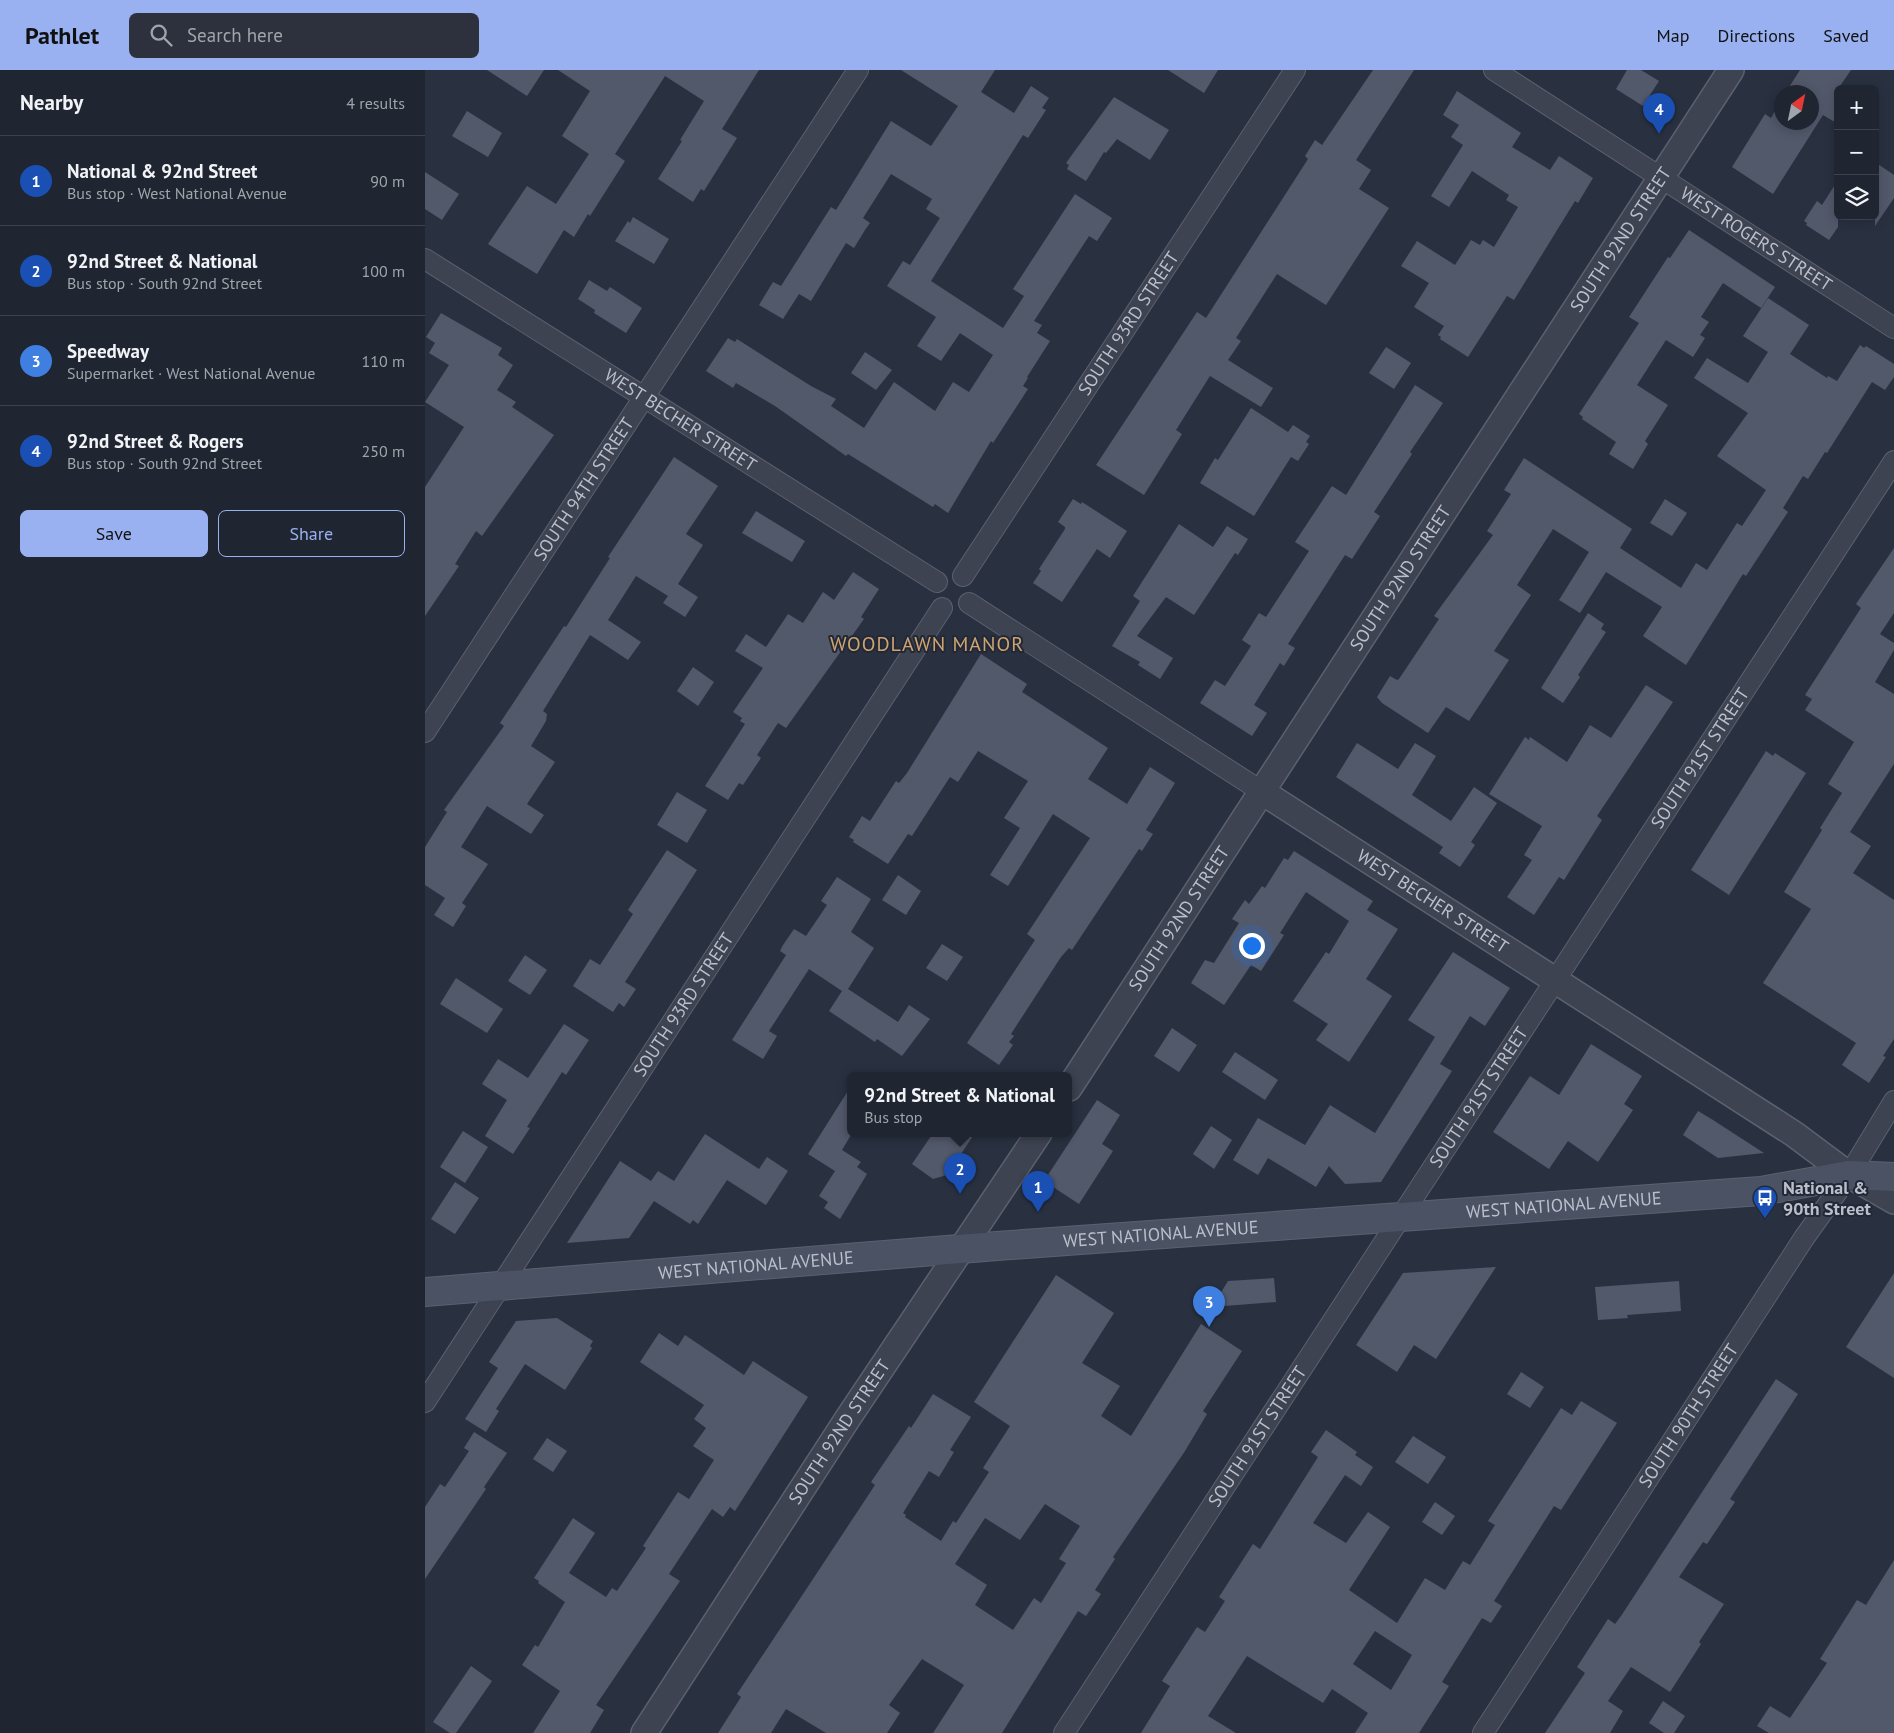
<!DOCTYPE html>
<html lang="en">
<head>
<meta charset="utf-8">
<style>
	:root { --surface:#1f2531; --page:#2c313d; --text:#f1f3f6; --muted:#a1a5ab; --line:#3c424d; --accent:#99b1f1 }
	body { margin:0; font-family:"PT Sans",sans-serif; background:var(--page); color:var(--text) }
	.controls { position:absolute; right:15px; top:15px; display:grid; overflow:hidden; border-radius:8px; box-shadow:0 2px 12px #0003 }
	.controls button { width:45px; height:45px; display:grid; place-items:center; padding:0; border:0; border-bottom:1px solid var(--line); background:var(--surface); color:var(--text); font:25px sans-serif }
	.compass { position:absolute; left:1349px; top:15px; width:45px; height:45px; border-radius:50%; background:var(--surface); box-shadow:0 2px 12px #0003; rotate:33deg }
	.you { position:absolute; left:826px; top:875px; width:18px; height:18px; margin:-12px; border:4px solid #fff; border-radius:50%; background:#1a73e8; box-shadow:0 0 0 8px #1a73e833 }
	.badge { display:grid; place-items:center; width:32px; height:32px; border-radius:50%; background:var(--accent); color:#fff; font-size:16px; font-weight:700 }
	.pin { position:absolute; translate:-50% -41px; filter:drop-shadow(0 1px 2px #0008) }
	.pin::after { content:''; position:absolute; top:26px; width:18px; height:15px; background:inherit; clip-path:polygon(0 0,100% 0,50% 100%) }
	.popup { position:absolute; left:422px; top:1002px; width:225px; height:65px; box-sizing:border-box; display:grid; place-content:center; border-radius:8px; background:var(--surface); filter:drop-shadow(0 1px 4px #0005); font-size:16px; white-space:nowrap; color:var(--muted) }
	.popup b { font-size:19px; color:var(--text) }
	.popup::after { content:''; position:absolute; left:50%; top:100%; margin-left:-10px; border:10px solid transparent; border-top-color:var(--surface) }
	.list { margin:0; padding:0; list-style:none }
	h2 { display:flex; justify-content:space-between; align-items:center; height:65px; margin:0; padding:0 20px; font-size:21px }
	h2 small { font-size:16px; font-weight:400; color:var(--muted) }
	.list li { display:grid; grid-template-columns:32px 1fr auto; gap:15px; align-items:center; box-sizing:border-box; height:90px; padding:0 20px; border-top:1px solid var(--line) }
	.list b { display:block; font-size:19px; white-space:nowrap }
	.list p { margin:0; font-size:16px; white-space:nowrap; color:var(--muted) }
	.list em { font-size:16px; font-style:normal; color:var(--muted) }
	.actions { display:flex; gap:10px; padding:15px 20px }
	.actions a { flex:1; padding:11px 0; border:1px solid var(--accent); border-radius:8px; text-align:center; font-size:18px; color:var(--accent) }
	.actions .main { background:var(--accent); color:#111 }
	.icon { flex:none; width:28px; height:28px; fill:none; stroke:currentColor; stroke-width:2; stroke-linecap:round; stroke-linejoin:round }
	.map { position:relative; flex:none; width:1469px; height:1663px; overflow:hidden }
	header { display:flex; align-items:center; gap:30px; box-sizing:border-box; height:70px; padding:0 25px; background:var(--accent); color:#111 }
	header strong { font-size:24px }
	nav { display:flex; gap:28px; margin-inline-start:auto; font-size:18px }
	.search { width:350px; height:45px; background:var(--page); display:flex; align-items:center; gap:12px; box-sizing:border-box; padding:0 18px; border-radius:8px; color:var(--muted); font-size:19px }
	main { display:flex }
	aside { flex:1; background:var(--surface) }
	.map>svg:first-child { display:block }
	.building { fill:#52596b; fill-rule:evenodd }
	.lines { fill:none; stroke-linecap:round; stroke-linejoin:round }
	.minor-casing { stroke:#5b616e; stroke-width:22 }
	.tertiary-casing { stroke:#5b616e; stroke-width:28 }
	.secondary-casing { stroke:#5b616e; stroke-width:30 }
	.minor { stroke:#3d4351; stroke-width:20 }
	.tertiary { stroke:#3d4351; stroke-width:25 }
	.secondary { stroke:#4b5263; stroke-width:28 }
	.labels { text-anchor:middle; stroke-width:4; stroke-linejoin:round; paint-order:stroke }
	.street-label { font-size:18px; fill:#babfcb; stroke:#222836 }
	.poi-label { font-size:18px; font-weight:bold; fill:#babfcb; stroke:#222836; text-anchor:start }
	.quarter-label { font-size:20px; letter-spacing:1px; fill:#cea471; stroke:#222836 }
</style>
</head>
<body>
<header>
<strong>Pathlet</strong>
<div class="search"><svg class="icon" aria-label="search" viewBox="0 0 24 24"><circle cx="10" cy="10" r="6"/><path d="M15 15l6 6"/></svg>Search here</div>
<nav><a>Map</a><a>Directions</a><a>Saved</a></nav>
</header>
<main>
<aside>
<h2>Nearby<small>4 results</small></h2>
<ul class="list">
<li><span class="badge" style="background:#1a4fb4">1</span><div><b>National &amp; 92nd Street</b><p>Bus stop · West National Avenue</p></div><em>90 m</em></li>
<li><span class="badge" style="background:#1a4fb4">2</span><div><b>92nd Street &amp; National</b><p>Bus stop · South 92nd Street</p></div><em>100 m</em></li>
<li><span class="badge" style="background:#3f7fe0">3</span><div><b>Speedway</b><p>Supermarket · West National Avenue</p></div><em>110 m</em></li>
<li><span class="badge" style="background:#1a4fb4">4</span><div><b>92nd Street &amp; Rogers</b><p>Bus stop · South 92nd Street</p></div><em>250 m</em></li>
</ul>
<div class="actions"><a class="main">Save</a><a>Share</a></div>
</aside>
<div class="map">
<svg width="1469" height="1663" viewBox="0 0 1469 1663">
	<rect width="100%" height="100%" fill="#293141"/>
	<g class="building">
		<polygon points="62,0 119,0 102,26"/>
		<polygon points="133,0 334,0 297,59 312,68 279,121 276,119 268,132 233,109 257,71 255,70 279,31 240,6 190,84 200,91 165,146 163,144 149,167 139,160 112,204 63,174 102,116 131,134 164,84 137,66 165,21"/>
		<polygon points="476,0 570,0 556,22 589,43 606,16 624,28 617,38 621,40 603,68 598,65 506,211 578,258 599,226 588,219 650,124 687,148 672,171 664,166 609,251 617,255 612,263 625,271 602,307 603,308 598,316 603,319 568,373 566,371 523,443 510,434 508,437 423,384 421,386 350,336 311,313 308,318 281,301 303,268 310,272 312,269 386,316 411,329 406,336 439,358 469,312 510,341 528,312 544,322 568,285 535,263 516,291 492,276 511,247 462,216 478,191 485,195 515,148 501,139 507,129 466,104 438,148 445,153 440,160 429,178 421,173 386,231 374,224 358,249 334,235 348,212 356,216 406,137 411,140 466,51 506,76 533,36"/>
		<polygon points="743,0 793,0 779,23"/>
		<polygon points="948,0 989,0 931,90 946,100 934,119 964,138 901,235 852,204 811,268 816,271 803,290 848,318 836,337 785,306 751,360 757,364 719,425 671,395 772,242 781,248 883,89 880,86 890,70 897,75"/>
		<polygon points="1202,0 1216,0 1234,11 1218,36 1191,19"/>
		<polygon points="1375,0 1426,0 1413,19 1413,54 1398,45 1348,124 1307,97 1340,44 1346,48 1356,30 1356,52 1386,52 1386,22 1361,22"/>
		<polygon points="1032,21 1096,63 1087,77 1125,100 1134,86 1168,108 1153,133 1150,131 1089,230 1082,226 1043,287 1015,269 1016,267 1013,265 1019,256 989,237 1004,213 976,196 992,171 1030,195 1046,170 1055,175 1058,170 1069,177 1093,137 1081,130 1084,125 1047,101 1024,137 1006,126 1038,75 1026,67 1034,55 1018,45"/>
		<polygon points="689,27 744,60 725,90 692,69 681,83 679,82 661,111 642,99 644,95 641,93"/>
		<polygon points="42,41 77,63 63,87 27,66"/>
		<polygon points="1450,92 1469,105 1469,128 1450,156"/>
		<polygon points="0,102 34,124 17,150 0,139"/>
		<polygon points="1413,110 1413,157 1404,170 1381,155 1382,153 1379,151 1392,131 1397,135"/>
		<polygon points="208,147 244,169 229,194 190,171 203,151 205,153"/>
		<polygon points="1264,160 1350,217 1336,238 1298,213 1276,247 1284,252 1275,265 1280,268 1268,287 1241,270 1212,315 1243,335 1220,371 1223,374 1208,399 1184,384 1191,372 1157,349 1158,347 1154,344 1214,253 1204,247 1243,187 1245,188"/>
		<polygon points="164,210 182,221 185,217 217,238 201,263 169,243 170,240 153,229"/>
		<polygon points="1343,228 1384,255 1365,284 1402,308 1403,306 1412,311 1435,275 1439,278 1441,276 1469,294 1469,307 1460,320 1447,312 1402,383 1400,382 1383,409 1378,406 1358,438 1363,442 1357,451 1321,506 1318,504 1261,595 1218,566 1237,537 1181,502 1155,543 1134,530 1164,482 1128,459 1092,515 1106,525 1069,581 1084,590 1044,651 1021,637 1003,663 957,633 952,627 965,606 972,610 974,609 1014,549 1009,546 1068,465 1062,461 1086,424 1079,420 1099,388 1207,459 1195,478 1256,518 1271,493 1282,500 1312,453 1317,456 1341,420 1292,386 1323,343 1269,308 1282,288 1323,313 1343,282 1318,266"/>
		<polygon points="16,243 77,278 73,285 88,295 72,320 91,332 87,337 129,365 57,466 51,461 30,494 34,496 0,546 0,417 39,357 0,332 24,295 4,283 10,273 1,267"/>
		<polygon points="961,277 986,293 969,319 944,303"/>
		<polygon points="440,282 467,300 451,320 426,303"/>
		<polygon points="990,315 1018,333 985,382 987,384 949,442 955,446 927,489 920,485 863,574 870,578 859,596 855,593 829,635 842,643 827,666 775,633 790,610 800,616 826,576 817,570 834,543 841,547 884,481 870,472 907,416 921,425"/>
		<polygon points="826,338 863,362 868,355 885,366 881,372 884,374 873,391 866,387 829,446 775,413 790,388 793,390"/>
		<polygon points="249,387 293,416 261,464 278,475 253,514 273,527 260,547 238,533 243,526 211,506 183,550 216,572 203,590 165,565 118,641 122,644 121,651 106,676 130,692 102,734 119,745 106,764 62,736 36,777 63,794 37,833 41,836 28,857 9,845 20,828 0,815 0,777 22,742 19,740 79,656 75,653 139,556 141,557 185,488 183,487"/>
		<polygon points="648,429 656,434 657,432 702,461 685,488 672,479 637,532 608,513 616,501 614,499 640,459 640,457 633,452"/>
		<polygon points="1240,429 1262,443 1247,466 1225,453"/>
		<polygon points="331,441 380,471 367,492 317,463"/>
		<polygon points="754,454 788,477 802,456 823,469 813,485 810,483 769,545 741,527 712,566 748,588 735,609 713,595 715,592 687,576 715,531 708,526"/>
		<polygon points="1469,478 1469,543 1455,564 1469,573 1469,580 1450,612 1469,624 1469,694 1425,762 1446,776 1428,803 1469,830 1469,969 1458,986 1461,987 1444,1013 1417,995 1431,973 1338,913 1386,839 1359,822 1397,760 1395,758 1417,723 1403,714 1429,672 1380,640 1387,629 1380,625 1436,538 1431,534"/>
		<polygon points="428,502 454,519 436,547 439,549 361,658 353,653 332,685 336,688 318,715 314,713 303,730 280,716 320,654 315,651 317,648 308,642 338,598 310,581 321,564 341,577 363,544 378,553 398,522 409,530"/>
		<polygon points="1163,543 1179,554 1176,559 1181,562 1153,605 1155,607 1138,633 1116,618"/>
		<polygon points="556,584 602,614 597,622 683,678 663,709 702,734 725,697 750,713 721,760 728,764 717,781 714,779 647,880 644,878 636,887 586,964 589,966 584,972 588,975 574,995 542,973 610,870 602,864 665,768 628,744 583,816 565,805 595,758 579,748 603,711 553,681 533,712 525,707 487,766 483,764 463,794 428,772 429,770 424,767 437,746 445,751 471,711 474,713 482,703"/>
		<polygon points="268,597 289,612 273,636 252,621"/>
		<polygon points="1221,615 1248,632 1172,746 1177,750 1139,810 1134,807 1109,845 1082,827 1107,790 1099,785 1117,756 1064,724 1100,667 1104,670 1105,667 1142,692 1165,655 1186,668"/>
		<polygon points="932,673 973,699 990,673 1011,686 987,725 1026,751 1049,717 1072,733 1046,772 1050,775 1035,797 1014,783 1018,777 911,707"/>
		<polygon points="1341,681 1348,686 1350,683 1381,703 1304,825 1266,800"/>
		<polygon points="252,722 282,740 262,773 232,755"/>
		<polygon points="242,780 272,800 200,912 211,919 199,937 194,933 188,942 148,916 165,889 175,895 208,844 203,840"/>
		<polygon points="869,781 948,831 942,840 973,859 941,909 967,926 924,992 891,970 903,954 868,931 901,882 904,884 924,851 881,822 855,863 859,865 836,901 826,895 799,935 766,913 780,890 789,893 814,853 807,849 820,830 824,834 837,816 840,818 859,788 863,790"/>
		<polygon points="473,805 496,821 481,845 457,830"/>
		<polygon points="412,807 446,829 426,862 449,878 423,919 473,952 484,935 505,949 477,986 452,969 450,972 404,941 417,921 384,899 344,961 352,966 338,989 307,970 361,885 355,881 358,875 369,859 381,866 402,835 396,831"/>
		<polygon points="517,874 538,887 522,911 501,898"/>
		<polygon points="1028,882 1085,918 1060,956 1045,946 1015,994 1027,1001 956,1112 920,1114 904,1096 891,1117 843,1088 833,1105 808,1090 833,1048 880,1075 905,1035 950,1063 1010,967 983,950"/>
		<polygon points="100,885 122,900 105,925 83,911"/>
		<polygon points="31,908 78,939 62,963 15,934"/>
		<polygon points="139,954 164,970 141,1005 137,1002 102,1057 105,1058 88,1084 60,1066 82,1030 57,1014 73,989 103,1008"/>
		<polygon points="747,958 772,975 754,1002 729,986"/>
		<polygon points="1166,974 1217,1006 1199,1034 1208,1040 1173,1092 1143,1071 1124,1099 1068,1062 1105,1006 1134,1025"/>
		<polygon points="810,982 853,1010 840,1030 797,1002"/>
		<polygon points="426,1016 426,1065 417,1080 436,1092 432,1097 442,1104 415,1149 399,1138 403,1132 394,1126 410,1101 383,1084"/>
		<polygon points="672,1030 695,1045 677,1074 688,1081 654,1134 619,1111"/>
		<polygon points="1273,1041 1288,1050 1339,1083 1293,1088 1258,1065"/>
		<polygon points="786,1056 807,1070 789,1099 768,1084"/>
		<polygon points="38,1061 63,1077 40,1113 15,1097"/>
		<polygon points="508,1063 550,1063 522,1105 508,1109 487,1094"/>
		<polygon points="280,1064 334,1099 342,1087 363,1101 341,1135 302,1110 273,1154 268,1150 265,1154 229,1131 204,1168 142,1173 195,1091 226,1111 233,1101 249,1111"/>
		<polygon points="30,1112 54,1128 30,1164 6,1149"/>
		<polygon points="1071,1197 1011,1289 989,1275 972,1302 931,1275 978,1203"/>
		<polygon points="1469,1203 1469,1308 1421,1277"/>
		<path d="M631 1205 689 1243 657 1293 695 1316 676 1346 706 1366 776 1254 817 1281 778 1341 782 1344 760 1381 688 1487 690 1489 670 1520 676 1524 661 1546 653 1541 577 1663H508L539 1615 497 1589 464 1635 475 1643 462 1663H401L361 1639 346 1663H293L316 1627 312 1624 450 1415 446 1412 484 1356 486 1358 508 1324 546 1347 525 1380 529 1382 514 1407 504 1401 478 1443 481 1445 480 1447 516 1471 528 1451 531 1453 564 1402 558 1398 585 1356 549 1332ZM620 1434 655 1456 634 1489 641 1493 616 1533 609 1528 588 1560 550 1535 562 1515 530 1494 560 1448 595 1470Z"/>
		<polygon points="849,1208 851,1232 787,1237 803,1211"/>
		<polygon points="1254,1211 1256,1241 1202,1245 1203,1248 1173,1250 1170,1217"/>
		<polygon points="132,1248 168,1271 165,1276 167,1278 140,1320 100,1294 71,1339 74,1341 61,1362 40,1349 73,1298 64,1292 91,1251"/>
		<polygon points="234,1263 253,1276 260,1265 319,1305 328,1291 383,1327 310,1441 305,1437 298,1447 287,1439 244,1504 255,1511 171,1635 179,1640 165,1663 108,1663 135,1621 97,1595 110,1575 113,1577 140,1532 113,1513 114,1511 109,1508 148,1448 170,1463 144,1503 181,1527 187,1518 192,1521 221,1478 218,1476 253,1422 264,1429 289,1390 268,1376 281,1358 269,1349 279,1335 215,1292"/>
		<polygon points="1096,1302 1119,1317 1105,1338 1082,1324"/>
		<polygon points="1351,1309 1373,1324 1305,1429 1310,1432 1282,1474 1278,1472 1254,1507 1299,1534 1274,1572 1276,1574 1245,1622 1206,1597 1183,1631 1198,1641 1185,1663 1120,1663 1160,1603 1152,1597 1183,1549 1190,1554 1196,1546"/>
		<path d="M1156 1331 1192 1353 1136 1440 1129 1436 1069 1531 1077 1536 1066 1553 1057 1548 1017 1612 1024 1616 994 1663H930L943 1643 907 1619 898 1633 822 1586 783 1646 811 1663H716L745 1616 737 1611 772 1557 780 1562 800 1531 794 1527 828 1474 835 1479 893 1387 886 1382 901 1360 932 1382 930 1385 948 1397 936 1416 920 1405 888 1453 921 1473 943 1442 965 1457 924 1520 972 1553 1000 1508 1020 1520 1038 1491 1045 1495 1070 1455 1063 1451 1136 1338 1147 1345ZM950 1561 987 1585 966 1620 928 1594Z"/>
		<polygon points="49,1362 82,1383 59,1417 61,1419 0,1509 0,1437 15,1414 20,1417 44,1381 39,1378"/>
		<polygon points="988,1366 1021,1387 1003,1414 970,1392"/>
		<polygon points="122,1368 142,1381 128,1402 108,1389"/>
		<polygon points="1010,1432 1030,1446 1017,1465 997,1452"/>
		<polygon points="1469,1490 1469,1663 1344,1663 1332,1656 1345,1636 1365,1648 1402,1593 1395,1589 1432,1530 1441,1535"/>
		<polygon points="46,1596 67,1611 31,1663 25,1663 8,1652"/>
		<polygon points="1238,1631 1260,1646 1249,1663 1239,1663 1224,1653"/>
	</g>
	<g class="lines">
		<defs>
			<g id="minor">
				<path id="s1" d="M1069 0 1469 258"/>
				<path id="s2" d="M0 189 512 512"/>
				<path id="s3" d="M538 506 870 0"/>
				<polyline points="544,533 836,721"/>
				<path id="s4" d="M0 662 433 0"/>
				<path id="s5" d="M0 1332 517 538"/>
				<path id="s6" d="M639 1663 1469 391"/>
				<path id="s7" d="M1058 1663 1379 1168 1424 1105 1469 1031"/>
			</g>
			<g id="tertiary">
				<path id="s8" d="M836 721 1369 1064 1424 1105 1469 1131"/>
				<path id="s9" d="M644 1018 1306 0"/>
				<path id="s10" d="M219 1663 423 1348 614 1063"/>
			</g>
			<g id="secondary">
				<path id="s11" d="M0 1222 572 1176 1336 1121 1424 1105 1469 1107"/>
			</g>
		</defs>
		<use href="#minor" class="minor-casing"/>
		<use href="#tertiary" class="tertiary-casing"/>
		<use href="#secondary" class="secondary-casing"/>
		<use href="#minor" class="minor"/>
		<use href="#tertiary" class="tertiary"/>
		<use href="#secondary" class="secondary"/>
	</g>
	<defs>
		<symbol id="bus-pin" viewBox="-11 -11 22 30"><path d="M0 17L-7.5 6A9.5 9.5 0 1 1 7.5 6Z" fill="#1a4fb4" stroke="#222836"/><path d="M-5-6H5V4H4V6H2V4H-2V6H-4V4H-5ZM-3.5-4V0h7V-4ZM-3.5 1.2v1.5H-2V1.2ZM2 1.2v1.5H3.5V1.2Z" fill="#fff"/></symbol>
	</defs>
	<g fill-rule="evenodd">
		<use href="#bus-pin" x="1326" y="1114" width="28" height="38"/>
	</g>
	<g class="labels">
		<g class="street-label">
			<text dy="6" stroke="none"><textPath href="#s9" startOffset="1012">SOUTH 92ND STREET</textPath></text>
			<text dy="6" stroke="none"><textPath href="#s1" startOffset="312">WEST ROGERS STREET</textPath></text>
			<text dy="6" stroke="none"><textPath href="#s3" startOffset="302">SOUTH 93RD STREET</textPath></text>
			<text dy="6" stroke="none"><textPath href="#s2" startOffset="302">WEST BECHER STREET</textPath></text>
			<text dy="6" stroke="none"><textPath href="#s4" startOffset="290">SOUTH 94TH STREET</textPath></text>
			<text dy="6" stroke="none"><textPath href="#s9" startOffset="608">SOUTH 92ND STREET</textPath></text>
			<text dy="6" stroke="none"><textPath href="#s6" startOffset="1164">SOUTH 91ST STREET</textPath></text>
			<text dy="6" stroke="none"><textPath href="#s8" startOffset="204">WEST BECHER STREET</textPath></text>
			<text dy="6" stroke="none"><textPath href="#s9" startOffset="202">SOUTH 92ND STREET</textPath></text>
			<text dy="6" stroke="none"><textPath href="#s5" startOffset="474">SOUTH 93RD STREET</textPath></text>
			<text dy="6" stroke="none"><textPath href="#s6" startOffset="759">SOUTH 91ST STREET</textPath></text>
			<text dy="6" stroke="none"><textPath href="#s11" startOffset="1142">WEST NATIONAL AVENUE</textPath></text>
			<text dy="6" stroke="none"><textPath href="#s11" startOffset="738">WEST NATIONAL AVENUE</textPath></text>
			<text dy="6" stroke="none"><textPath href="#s11" startOffset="332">WEST NATIONAL AVENUE</textPath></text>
			<text dy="6" stroke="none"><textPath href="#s7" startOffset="378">SOUTH 90TH STREET</textPath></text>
			<text dy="6" stroke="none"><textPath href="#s10" startOffset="359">SOUTH 92ND STREET</textPath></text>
			<text dy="6" stroke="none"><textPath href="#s6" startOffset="354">SOUTH 91ST STREET</textPath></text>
		</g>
		<g class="poi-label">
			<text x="1358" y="1124">National &amp;<tspan x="1358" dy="21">90th Street</tspan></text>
		</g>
		<g class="quarter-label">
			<text x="502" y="581">WOODLAWN MANOR</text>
		</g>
	</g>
</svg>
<div class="controls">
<button>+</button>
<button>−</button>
<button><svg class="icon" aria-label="layers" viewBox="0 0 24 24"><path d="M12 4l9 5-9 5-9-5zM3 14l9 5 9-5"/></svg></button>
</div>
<svg class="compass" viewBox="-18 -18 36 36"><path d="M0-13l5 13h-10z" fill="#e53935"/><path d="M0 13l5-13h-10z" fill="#a1a5ab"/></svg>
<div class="you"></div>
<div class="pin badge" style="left:613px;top:1142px;background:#1a4fb4">1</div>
<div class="pin badge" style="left:535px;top:1124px;background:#1a4fb4">2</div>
<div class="popup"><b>92nd Street &amp; National</b>Bus stop</div>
<div class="pin badge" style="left:784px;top:1257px;background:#3f7fe0">3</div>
<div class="pin badge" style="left:1234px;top:64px;background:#1a4fb4">4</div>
</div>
</main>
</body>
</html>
